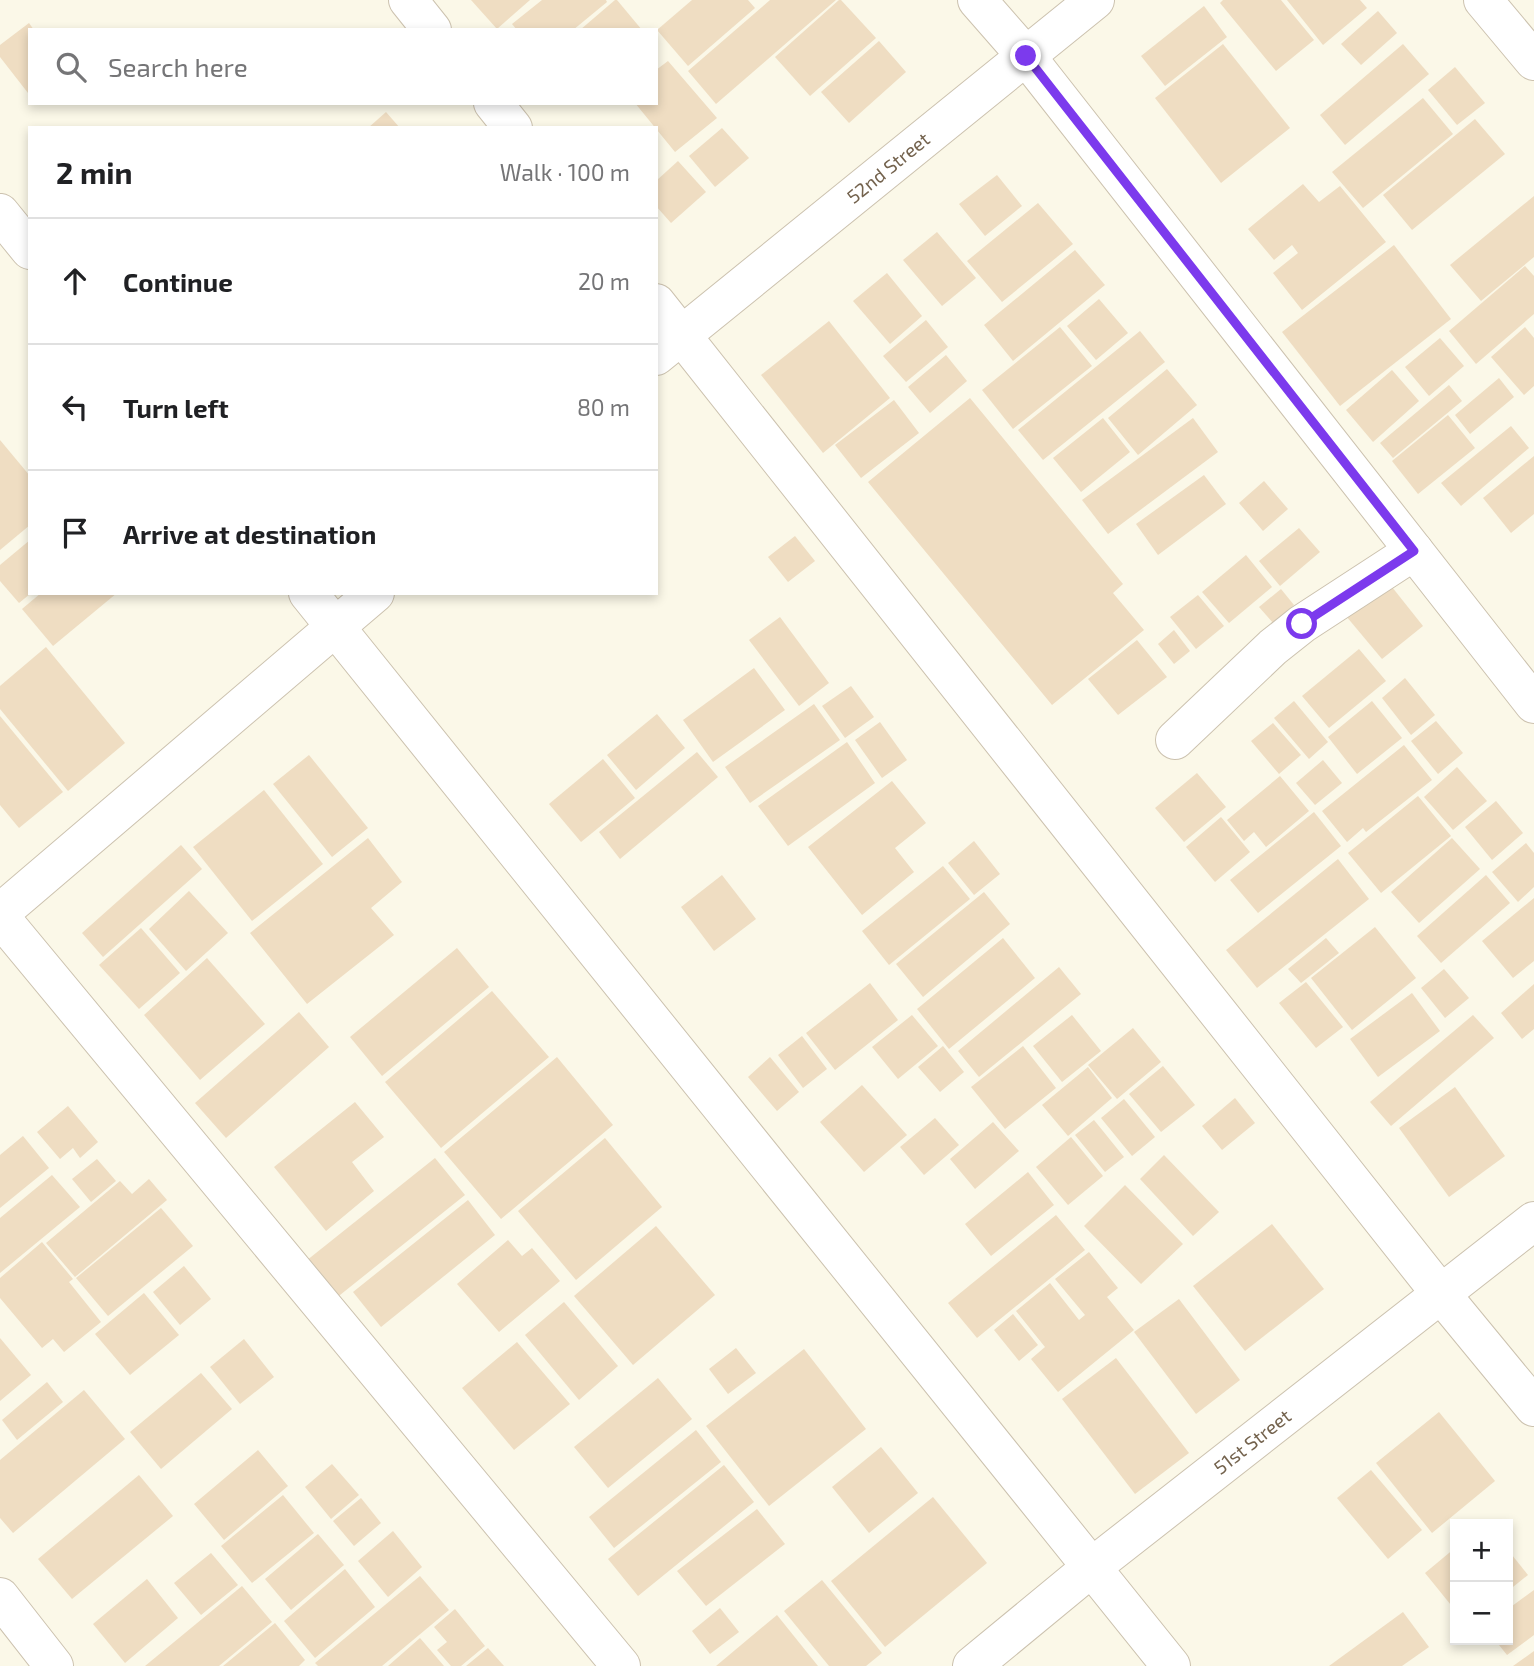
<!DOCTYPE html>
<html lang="en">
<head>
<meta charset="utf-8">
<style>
	:root { --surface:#fff; --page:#f6f6f6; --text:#202124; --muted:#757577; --line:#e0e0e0 }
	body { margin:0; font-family:"Exo 2",sans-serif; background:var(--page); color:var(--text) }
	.controls { position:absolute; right:21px; bottom:21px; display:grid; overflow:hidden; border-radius:0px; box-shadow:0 4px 10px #0003 }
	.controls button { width:63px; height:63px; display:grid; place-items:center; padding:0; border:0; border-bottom:2px solid var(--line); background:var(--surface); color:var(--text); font:35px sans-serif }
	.stop { position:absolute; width:21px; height:21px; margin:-16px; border:5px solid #7c3aed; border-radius:50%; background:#fff }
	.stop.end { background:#7c3aed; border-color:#fff; box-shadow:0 2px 7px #0008 }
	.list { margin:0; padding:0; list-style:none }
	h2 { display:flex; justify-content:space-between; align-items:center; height:91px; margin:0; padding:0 28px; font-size:30px }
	h2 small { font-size:23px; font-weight:400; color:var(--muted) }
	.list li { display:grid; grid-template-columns:46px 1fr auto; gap:21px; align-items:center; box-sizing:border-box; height:126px; padding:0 28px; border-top:2px solid var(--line) }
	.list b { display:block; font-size:26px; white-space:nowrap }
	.list em { font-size:23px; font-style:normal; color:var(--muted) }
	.icon { flex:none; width:38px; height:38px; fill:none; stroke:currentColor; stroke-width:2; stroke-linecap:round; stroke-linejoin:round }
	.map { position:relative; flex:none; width:1534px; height:1666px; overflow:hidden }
	.search { position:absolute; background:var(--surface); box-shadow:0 4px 10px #0003; left:28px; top:28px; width:630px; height:77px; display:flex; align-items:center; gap:18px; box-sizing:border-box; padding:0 24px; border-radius:0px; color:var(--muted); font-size:26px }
	.panel { position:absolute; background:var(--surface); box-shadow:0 4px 10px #0003; left:28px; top:126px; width:630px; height:469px; border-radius:0px }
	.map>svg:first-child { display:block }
	.building { fill:#efddc2 }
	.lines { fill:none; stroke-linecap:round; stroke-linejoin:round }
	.street-casing { stroke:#ccc2af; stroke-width:40 }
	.street { stroke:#fff; stroke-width:38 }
	.route { stroke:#7c3aed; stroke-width:9 }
	.labels { text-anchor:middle; stroke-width:7; stroke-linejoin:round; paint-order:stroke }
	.street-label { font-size:19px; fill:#74634e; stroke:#fefbee }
</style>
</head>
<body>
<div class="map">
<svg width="1534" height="1666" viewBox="0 0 1534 1666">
	<rect width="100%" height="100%" fill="#fbf8e8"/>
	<g class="building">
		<polygon points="471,0 530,0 497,29"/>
		<polygon points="542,0 606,0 607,2 573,30 517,30 512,24"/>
		<polygon points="615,0 617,0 642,30 580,30"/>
		<polygon points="692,0 748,0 755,8 688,66 657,30"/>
		<polygon points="770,0 836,0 716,104 688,71"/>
		<polygon points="839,0 841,0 876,38 810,96 775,57"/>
		<polygon points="1223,0 1281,0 1314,40 1276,71 1220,3"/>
		<polygon points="1287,0 1360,0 1367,8 1323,45"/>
		<polygon points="1204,6 1227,37 1165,86 1141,56"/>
		<polygon points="1378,11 1397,33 1361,65 1341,44"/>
		<polygon points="29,23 34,30 30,30 30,92 28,93 0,57 0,45"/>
		<polygon points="879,41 906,72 849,123 821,92"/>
		<polygon points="1223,44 1290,128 1221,183 1155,98"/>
		<polygon points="1403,44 1429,74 1345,145 1320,115"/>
		<polygon points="668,61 717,118 675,152 635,103 656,103 656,70"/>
		<polygon points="1455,67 1485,103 1457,125 1428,90"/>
		<polygon points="1423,98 1453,134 1363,208 1332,172"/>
		<polygon points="386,112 400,128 368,128"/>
		<polygon points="1475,119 1505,154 1412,230 1383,195"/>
		<polygon points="722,128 749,158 715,187 689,156"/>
		<polygon points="678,161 706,192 671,223 656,206 656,181"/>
		<polygon points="997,175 1022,206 985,236 959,204"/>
		<polygon points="1303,184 1319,202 1340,186 1386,242 1302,310 1273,273 1298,253 1292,245 1274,260 1248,229"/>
		<polygon points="1534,196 1534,257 1481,301 1450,265"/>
		<polygon points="1038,203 1073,244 1002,302 967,261"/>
		<polygon points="937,232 976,278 942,306 903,260"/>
		<polygon points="1394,245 1451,319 1340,406 1282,332"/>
		<polygon points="1075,250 1105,285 1013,361 984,325"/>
		<polygon points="1525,266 1534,276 1534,314 1476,364 1449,331"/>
		<polygon points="887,273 922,316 890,344 853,301"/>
		<polygon points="1099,299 1128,333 1096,360 1067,326"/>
		<polygon points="926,320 948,347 906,382 883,356"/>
		<polygon points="829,321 890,398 823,453 761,375"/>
		<polygon points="1060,327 1092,366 1013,429 982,390"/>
		<polygon points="1525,327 1534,338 1534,386 1524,395 1491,357"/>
		<polygon points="1140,331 1165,362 1043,460 1018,430"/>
		<polygon points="1440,338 1464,366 1429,396 1405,367"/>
		<polygon points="946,355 967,381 930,413 908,387"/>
		<polygon points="1167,369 1197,405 1138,455 1108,418"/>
		<polygon points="1392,370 1419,401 1373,442 1346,410"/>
		<polygon points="1499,378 1514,397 1470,434 1455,415"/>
		<polygon points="1449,385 1462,401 1393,458 1380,443"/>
		<polygon points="970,398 1123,584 1113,593 1144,630 1052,705 868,482"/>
		<polygon points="894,400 919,433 861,478 835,445"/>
		<polygon points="1448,415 1475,448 1418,494 1392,461"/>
		<polygon points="1103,418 1130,452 1081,492 1053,458"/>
		<polygon points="1193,418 1218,452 1108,534 1082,500"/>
		<polygon points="1511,426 1529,448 1461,506 1441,483"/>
		<polygon points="0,440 30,476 30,525 0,550"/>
		<polygon points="1534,456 1534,514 1511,533 1483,498"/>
		<polygon points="1204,475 1226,504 1158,555 1136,524"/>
		<polygon points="1264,481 1288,509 1263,531 1239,503"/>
		<polygon points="1299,528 1320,552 1280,586 1259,561"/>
		<polygon points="795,536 815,561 788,582 768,557"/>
		<polygon points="30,540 30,594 19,603 0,581 0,565"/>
		<polygon points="1246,555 1272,587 1229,623 1202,592"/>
		<polygon points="1388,582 1423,626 1382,659 1346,616"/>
		<polygon points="1281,589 1294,605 1273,623 1259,607"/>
		<polygon points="41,593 117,593 53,646 22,609"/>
		<polygon points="1198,595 1224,626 1196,649 1170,617"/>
		<polygon points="780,617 829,683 799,706 749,640"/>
		<polygon points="1174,630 1190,651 1174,664 1158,644"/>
		<polygon points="1137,640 1167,677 1118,715 1088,679"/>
		<polygon points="46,647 125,743 68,791 0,709 0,686"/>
		<polygon points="1359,649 1386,681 1329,728 1302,696"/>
		<polygon points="754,668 785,710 713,762 683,720"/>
		<polygon points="1405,678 1435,715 1411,735 1382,698"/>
		<polygon points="851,686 874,717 845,738 822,706"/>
		<polygon points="1294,701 1328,742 1309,759 1274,718"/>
		<polygon points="1372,701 1402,738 1357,774 1328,737"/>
		<polygon points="814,704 840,740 750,803 725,767"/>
		<polygon points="657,714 685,748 636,790 607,755"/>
		<polygon points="0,716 63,792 19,828 0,805"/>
		<polygon points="1436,721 1463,753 1438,774 1411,741"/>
		<polygon points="880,722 907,760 882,778 855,740"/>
		<polygon points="1273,723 1301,755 1279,774 1251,741"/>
		<polygon points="847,742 875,783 788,846 758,806"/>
		<polygon points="1404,745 1432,780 1366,832 1363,828 1347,842 1322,811"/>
		<polygon points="697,752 718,777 620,859 599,832"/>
		<polygon points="309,755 368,828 332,857 273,784"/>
		<polygon points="603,759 635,798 581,842 549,804"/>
		<polygon points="1323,760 1342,783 1315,805 1296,783"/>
		<polygon points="1457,767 1487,801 1453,830 1424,797"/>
		<polygon points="1197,773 1226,807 1184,842 1155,808"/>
		<polygon points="1280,776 1309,811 1266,847 1254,832 1244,841 1227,820"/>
		<polygon points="892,781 926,823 895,848 914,872 862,915 808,847"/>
		<polygon points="264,790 323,864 252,921 193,847"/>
		<polygon points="1418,796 1451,836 1381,893 1348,853"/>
		<polygon points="1496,801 1523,833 1492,860 1465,827"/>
		<polygon points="1314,812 1341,846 1258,913 1230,880"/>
		<polygon points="1221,817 1250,852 1215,882 1186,847"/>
		<polygon points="368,838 402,882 371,908 394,935 307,1004 250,933"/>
		<polygon points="1452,838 1480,869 1419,923 1391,892"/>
		<polygon points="974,841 1000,874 974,895 948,863"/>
		<polygon points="1526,843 1534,853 1534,887 1518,902 1492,872"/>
		<polygon points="181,845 202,869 103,957 82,933"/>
		<polygon points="1338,859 1369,899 1257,988 1226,950"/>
		<polygon points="943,866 970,899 889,965 862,931"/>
		<polygon points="722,875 756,919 714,951 681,907"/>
		<polygon points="1486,875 1510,903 1441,963 1417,936"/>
		<polygon points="189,891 228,933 186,971 149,929"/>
		<polygon points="984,892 1010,924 923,997 896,964"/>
		<polygon points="1534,898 1534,961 1513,978 1482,941"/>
		<polygon points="1375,927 1416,978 1352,1030 1311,978"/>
		<polygon points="141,928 180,973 139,1009 99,965"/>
		<polygon points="1003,938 1035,978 949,1049 917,1009"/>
		<polygon points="1326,938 1339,953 1301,983 1288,969"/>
		<polygon points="457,948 489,987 382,1076 350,1037"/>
		<polygon points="207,958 265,1024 200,1080 144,1015"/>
		<polygon points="1059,967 1081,994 979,1077 958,1051"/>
		<polygon points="1444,969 1469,998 1445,1018 1421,988"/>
		<polygon points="1306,982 1343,1027 1316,1048 1279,1003"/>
		<polygon points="870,983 898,1020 835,1070 806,1033"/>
		<polygon points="1534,984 1534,1029 1522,1039 1501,1013"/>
		<polygon points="492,991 549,1057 441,1148 385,1082"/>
		<polygon points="1412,993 1440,1031 1378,1077 1350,1039"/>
		<polygon points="299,1012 329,1047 226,1138 195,1103"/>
		<polygon points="912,1015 938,1046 898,1079 872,1047"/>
		<polygon points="1072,1015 1101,1051 1062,1082 1033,1046"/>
		<polygon points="1473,1015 1494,1038 1391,1126 1370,1102"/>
		<polygon points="1133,1028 1161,1062 1117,1099 1088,1065"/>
		<polygon points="802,1036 827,1069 803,1088 778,1055"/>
		<polygon points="943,1046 964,1072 940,1092 918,1067"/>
		<polygon points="1023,1046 1056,1088 1005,1129 971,1087"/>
		<polygon points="557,1057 613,1125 501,1219 444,1152"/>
		<polygon points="770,1057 799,1092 777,1111 748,1077"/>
		<polygon points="1163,1066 1195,1105 1161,1132 1129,1094"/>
		<polygon points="1088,1067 1112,1098 1068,1136 1042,1105"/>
		<polygon points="862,1085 907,1135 864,1172 820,1122"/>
		<polygon points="1455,1087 1505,1156 1449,1197 1399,1128"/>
		<polygon points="1235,1098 1255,1123 1222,1150 1202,1126"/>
		<polygon points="1124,1099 1155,1137 1132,1156 1101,1118"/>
		<polygon points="355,1102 384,1137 352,1162 374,1191 326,1231 274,1167"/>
		<polygon points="68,1106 98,1142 80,1158 73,1148 60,1159 37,1132"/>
		<polygon points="935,1118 959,1145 924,1175 900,1147"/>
		<polygon points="1094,1120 1124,1157 1105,1172 1075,1135"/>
		<polygon points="993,1122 1019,1151 975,1189 950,1159"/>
		<polygon points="23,1136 49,1168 0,1208 0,1155"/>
		<polygon points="1071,1137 1103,1176 1068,1205 1036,1167"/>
		<polygon points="605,1138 662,1207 576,1280 518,1211"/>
		<polygon points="1164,1155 1219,1212 1193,1236 1140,1179"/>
		<polygon points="435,1158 465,1195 335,1299 306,1261"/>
		<polygon points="97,1159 116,1181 91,1202 72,1179"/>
		<polygon points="1028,1172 1054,1205 991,1256 965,1224"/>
		<polygon points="52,1175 80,1207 0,1273 0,1218"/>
		<polygon points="149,1179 167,1200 75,1277 46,1243 120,1181 132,1194"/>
		<polygon points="1125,1185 1183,1244 1141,1284 1084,1226"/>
		<polygon points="468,1200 495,1235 381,1327 353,1292"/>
		<polygon points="161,1208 193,1246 108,1316 76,1278"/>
		<polygon points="1056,1215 1085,1250 977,1338 948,1303"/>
		<polygon points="1272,1224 1324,1289 1245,1351 1193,1286"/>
		<polygon points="656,1226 715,1295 633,1365 574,1296"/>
		<polygon points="508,1240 522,1256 532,1248 560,1281 499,1332 457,1284"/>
		<polygon points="42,1242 73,1279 69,1282 101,1322 64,1352 53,1339 42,1348 0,1298 0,1278"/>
		<polygon points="1089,1252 1118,1288 1107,1297 1134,1330 1058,1392 1031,1359 1045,1347 1016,1311 1050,1283 1079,1320 1085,1315 1055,1279"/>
		<polygon points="184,1266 211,1299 180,1325 153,1292"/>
		<polygon points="144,1293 179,1335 130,1375 95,1334"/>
		<polygon points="1179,1299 1240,1380 1196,1414 1134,1332"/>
		<polygon points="564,1302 618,1366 579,1400 525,1335"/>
		<polygon points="1013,1314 1038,1345 1019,1361 994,1330"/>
		<polygon points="0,1338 31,1375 0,1401"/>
		<polygon points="244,1339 274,1377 240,1404 210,1367"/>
		<polygon points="517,1342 570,1404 514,1450 462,1388"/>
		<polygon points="736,1348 756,1373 728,1394 709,1369"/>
		<polygon points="804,1349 866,1429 769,1506 706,1426"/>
		<polygon points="1116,1358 1189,1453 1135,1494 1062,1399"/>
		<polygon points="201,1373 232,1409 161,1469 130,1432"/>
		<polygon points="658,1378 692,1419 608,1488 574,1447"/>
		<polygon points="47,1382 63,1402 17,1440 2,1420"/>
		<polygon points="84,1390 125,1439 13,1533 0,1518 0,1460"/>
		<polygon points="1439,1412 1495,1481 1432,1533 1376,1463"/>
		<polygon points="696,1430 721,1462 614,1548 589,1517"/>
		<polygon points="881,1447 918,1493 869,1533 832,1487"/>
		<polygon points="258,1450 288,1486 224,1540 194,1504"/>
		<polygon points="332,1464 359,1495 331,1519 305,1487"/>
		<polygon points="724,1465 754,1502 638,1596 608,1559"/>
		<polygon points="1371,1470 1422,1530 1388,1559 1337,1498"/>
		<polygon points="139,1475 173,1516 72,1599 38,1559"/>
		<polygon points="283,1495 314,1533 252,1583 221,1546"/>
		<polygon points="933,1497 987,1563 885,1647 831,1581"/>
		<polygon points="361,1498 381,1523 354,1546 333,1521"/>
		<polygon points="757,1509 785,1544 706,1606 677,1571"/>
		<polygon points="393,1531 422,1567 388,1597 358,1561"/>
		<polygon points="318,1534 344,1565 291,1610 265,1579"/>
		<polygon points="1455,1548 1455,1610 1425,1573"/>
		<polygon points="1508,1550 1528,1575 1508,1591"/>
		<polygon points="211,1553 238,1585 201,1615 174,1583"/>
		<polygon points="345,1569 375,1607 315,1658 284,1621"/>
		<polygon points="420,1576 449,1610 382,1666 318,1666 315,1663"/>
		<polygon points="147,1579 178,1618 125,1663 93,1624"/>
		<polygon points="822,1580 882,1653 866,1666 829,1666 784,1611"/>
		<polygon points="242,1586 272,1622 219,1666 145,1666"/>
		<polygon points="1534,1590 1534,1635 1507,1655 1495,1640 1508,1640 1508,1609"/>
		<polygon points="720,1608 739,1632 710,1654 692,1631"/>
		<polygon points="455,1609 485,1646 461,1666 451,1666 437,1650 447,1642 434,1627"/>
		<polygon points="1403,1612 1429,1647 1402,1666 1329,1666"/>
		<polygon points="777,1615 818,1666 716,1666"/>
		<polygon points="275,1623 305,1660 299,1666 223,1666"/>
		<polygon points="420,1638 444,1666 388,1666"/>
		<polygon points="488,1648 504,1666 466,1666"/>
		<polygon points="1534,1651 1534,1666 1513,1666"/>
	</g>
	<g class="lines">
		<defs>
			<g id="street">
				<polyline points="408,0 432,30"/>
				<polyline points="977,0 1026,56 1534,704"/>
				<polyline points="1483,0 1534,61"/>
				<polyline points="493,103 513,128"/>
				<polyline points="0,213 30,250"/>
				<polyline points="656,303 1441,1294 1534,1407"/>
				<path id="s1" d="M656 356 1095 0"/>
				<polyline points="308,593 1171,1666"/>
				<polyline points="1175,740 1273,647 1302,624 1414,551"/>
				<polyline points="0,913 375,593"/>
				<polyline points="0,917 621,1666"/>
				<polyline points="0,1597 54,1666"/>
				<path id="s2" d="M972 1666 1092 1567 1534 1221"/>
			</g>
		</defs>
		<use href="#street" class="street-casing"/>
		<use href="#street" class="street"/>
	</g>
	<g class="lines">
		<polyline class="route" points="1026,56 1414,551 1302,624"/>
	</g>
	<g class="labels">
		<g class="street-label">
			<text dy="7" stroke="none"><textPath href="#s1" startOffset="299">52nd Street</textPath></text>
			<text dy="7" stroke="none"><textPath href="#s2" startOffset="359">51st Street</textPath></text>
		</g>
	</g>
</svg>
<div class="controls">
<button>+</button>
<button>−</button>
</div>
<div class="stop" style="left:1302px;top:624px"></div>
<div class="stop end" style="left:1026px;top:56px"></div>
<div class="search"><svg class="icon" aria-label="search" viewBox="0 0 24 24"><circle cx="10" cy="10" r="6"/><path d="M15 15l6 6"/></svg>Search here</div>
<section class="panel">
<h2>2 min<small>Walk · 100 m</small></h2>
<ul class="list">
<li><svg class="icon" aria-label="ahead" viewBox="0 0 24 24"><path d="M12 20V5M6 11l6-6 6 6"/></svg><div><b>Continue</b></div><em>20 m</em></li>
<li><svg class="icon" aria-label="left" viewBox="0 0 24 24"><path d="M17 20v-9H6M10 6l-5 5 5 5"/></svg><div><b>Turn left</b></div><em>80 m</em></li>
<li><svg class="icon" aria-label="arrive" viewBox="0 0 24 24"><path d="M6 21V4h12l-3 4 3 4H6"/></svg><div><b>Arrive at destination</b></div></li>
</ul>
</section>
</div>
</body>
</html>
